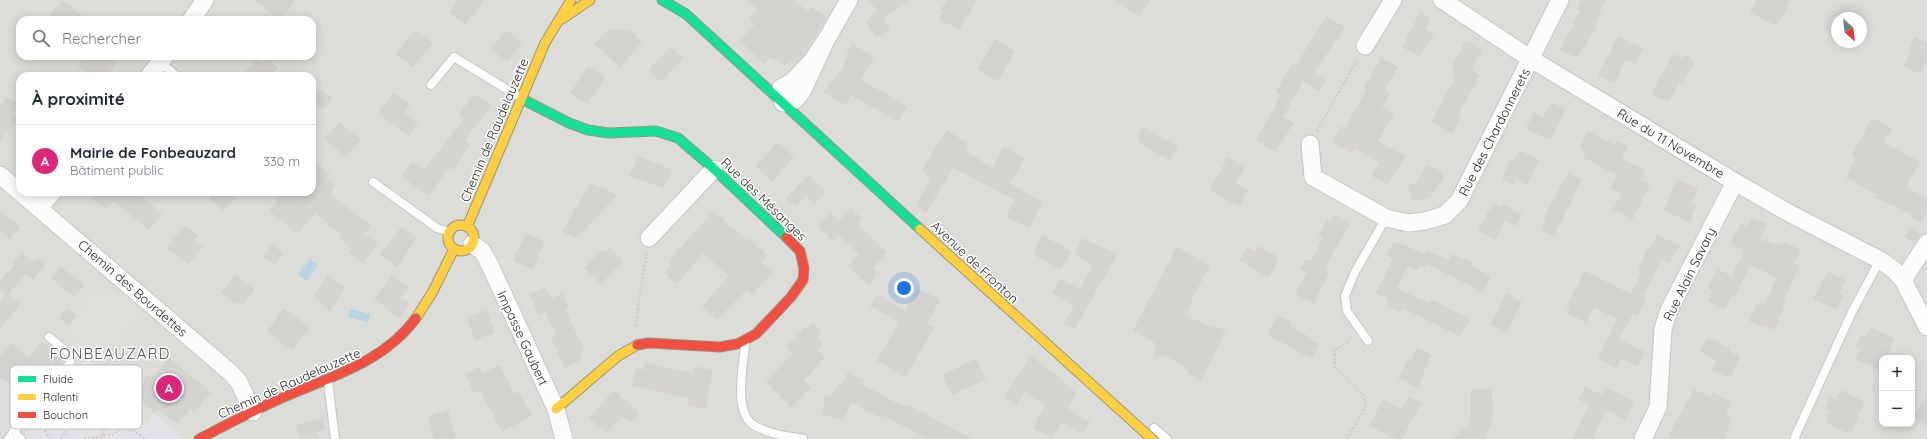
<!DOCTYPE html>
<html lang="fr">
<head>
<meta charset="utf-8">
<style>
	:root { --surface:#fff; --page:#f2f2f3; --text:#1f2937; --muted:#747a83; --line:#e0e1e3; --accent:#db2777 }
	body { margin:0; font-family:Quicksand,sans-serif; background:var(--page); color:var(--text) }
	.controls { position:absolute; right:12px; bottom:12px; display:grid; overflow:hidden; border-radius:8px; box-shadow:0 2px 10px #0003 }
	.controls button { width:36px; height:36px; display:grid; place-items:center; padding:0; border:0; border-bottom:1px solid var(--line); background:var(--surface); color:var(--text); font:20px sans-serif }
	.compass { position:absolute; left:1831px; top:12px; width:36px; height:36px; border-radius:50%; background:var(--surface); box-shadow:0 2px 10px #0003; rotate:153deg }
	.you { position:absolute; left:904px; top:288px; width:14px; height:14px; margin:-10px; border:3px solid #fff; border-radius:50%; background:#1a73e8; box-shadow:0 0 0 6px #1a73e833 }
	.badge { display:grid; place-items:center; width:26px; height:26px; border-radius:50%; background:var(--accent); color:#fff; font-size:13px; font-weight:700 }
	.pin { position:absolute; translate:-50% -50%; border:2px solid #fff; box-shadow:0 1px 4px #0006 }
	.list { margin:0; padding:0; list-style:none }
	h2 { display:flex; justify-content:space-between; align-items:center; height:52px; margin:0; padding:0 16px; font-size:17px }
	h2 small { font-size:13px; font-weight:400; color:var(--muted) }
	.list li { display:grid; grid-template-columns:26px 1fr auto; gap:12px; align-items:center; box-sizing:border-box; height:72px; padding:0 16px; border-top:1px solid var(--line) }
	.list b { display:block; font-size:15px; white-space:nowrap }
	.list p { margin:0; font-size:13px; white-space:nowrap; color:var(--muted) }
	.list em { font-size:13px; font-style:normal; color:var(--muted) }
	.icon { flex:none; width:22px; height:22px; fill:none; stroke:currentColor; stroke-width:2; stroke-linecap:round; stroke-linejoin:round }
	.map { position:relative; flex:none; width:1927px; height:439px; overflow:hidden }
	.search { position:absolute; background:var(--surface); box-shadow:0 2px 10px #0003; left:16px; top:16px; width:300px; height:44px; display:flex; align-items:center; gap:10px; box-sizing:border-box; padding:0 14px; border-radius:12px; color:var(--muted); font-size:15px }
	.panel { position:absolute; background:var(--surface); box-shadow:0 2px 10px #0003; left:16px; top:72px; width:300px; height:124px; border-radius:12px }
	.map>svg:first-child { display:block }
	.residential { fill:#dcdcd9; fill-rule:evenodd }
	.parking { fill:#dededb }
	.plaza { fill:#e3e2e7 }
	.water { fill:#b9d4e2 }
	.building { fill:#d4d3cf }
	.lines { fill:none; stroke-linecap:round; stroke-linejoin:round }
	.lane-casing { stroke:#c6c6c4; stroke-width:10 }
	.street-casing { stroke:#c6c6c4; stroke-width:19 }
	.fast-casing { stroke:#93997e; stroke-width:11 }
	.slow-casing { stroke:#93997e; stroke-width:11 }
	.jam-casing { stroke:#93997e; stroke-width:11 }
	.path { stroke:#d7cbc6; stroke-width:2.5; stroke-dasharray:2 2; stroke-linecap:butt }
	.lane { stroke:#fcfcfc; stroke-width:8 }
	.street { stroke:#fcfcfc; stroke-width:17 }
	.fast { stroke:#16e098; stroke-width:9 }
	.slow { stroke:#ffcf43; stroke-width:9 }
	.jam { stroke:#f24e42; stroke-width:9 }
	.labels { text-anchor:middle; stroke-width:3; stroke-linejoin:round; paint-order:stroke }
	.street-label { font-size:13px; fill:#1f1f1f; stroke:#fff }
	.quarter-label { font-size:15px; letter-spacing:1px; fill:#525252; stroke:#fff }
	.key { fill:#fff; stroke:#bcbcbc; stroke-width:1 }
	.key-label { font-size:11px; fill:#1f1f1f }
</style>
</head>
<body>
<div class="map">
<svg width="1927" height="439" viewBox="0 0 1927 439">
	<rect width="100%" height="100%" fill="#edede8"/>
	<path class="residential" d="M0 0H1927V439H0ZM1837 18H1861V42H1837ZM20 20H312V56H20ZM20 76H312V192H20ZM1882 358H1912V424H1882Z"/>
	<polygon class="parking" points="115,289 142,311 97,366 69,344 75,336 67,329 98,290 108,297"/>
	<polygon class="plaza" points="86,358 106,374 118,397 147,425 154,413 184,439 21,439"/>
	<g class="water">
		<polygon points="310,259 318,265 307,281 298,275"/>
		<polygon points="350,309 370,314 368,322 348,317"/>
	</g>
	<g class="building">
		<polygon points="62,0 71,7 87,20 46,20"/>
		<polygon points="254,0 296,0 280,20"/>
		<polygon points="458,0 484,0 465,25 449,12"/>
		<polygon points="746,0 794,0 808,12 811,7 827,18 803,56 795,65 789,61 785,66 770,57 764,64 740,41 755,24 749,19 757,8"/>
		<polygon points="869,0 909,0 884,18 890,29 877,37 865,21 877,11"/>
		<polygon points="947,0 977,0 959,30 939,19 944,11 941,9"/>
		<polygon points="1114,0 1150,0 1140,16"/>
		<polygon points="1581,0 1605,0 1595,25 1597,26 1577,58 1560,50 1580,11 1576,9"/>
		<polygon points="1756,0 1791,0 1777,26 1750,12"/>
		<polygon points="1420,12 1431,18 1425,29 1434,34 1420,57 1402,47"/>
		<polygon points="1326,16 1345,27 1314,73 1326,80 1319,91 1303,82 1283,117 1294,123 1275,151 1256,140 1281,95 1276,92 1292,63 1296,65"/>
		<polygon points="416,30 433,43 413,67 396,54 411,33 413,34"/>
		<polygon points="507,30 522,43 507,62 491,49"/>
		<polygon points="607,30 629,30 642,42 620,67 594,44"/>
		<polygon points="1618,36 1643,49 1635,64 1626,60 1614,83 1598,75"/>
		<polygon points="1915,37 1927,43 1927,60 1920,74 1903,66 1911,51 1909,49"/>
		<polygon points="995,39 1015,51 998,81 977,69"/>
		<polygon points="1466,40 1483,50 1471,70 1480,75 1459,113 1462,115 1452,133 1431,121 1455,79 1452,65"/>
		<polygon points="852,44 874,57 861,79 907,107 898,122 851,95 846,105 823,92 841,70 848,56 846,55"/>
		<polygon points="671,46 683,58 661,82 648,70"/>
		<polygon points="1673,54 1682,59 1684,55 1695,61 1683,83 1680,82 1668,102 1651,94"/>
		<polygon points="86,56 105,56 116,64 106,76 91,76 78,66"/>
		<polygon points="256,58 262,63 266,58 278,67 270,76 242,76"/>
		<polygon points="1381,58 1398,67 1385,90 1390,93 1382,108 1394,115 1378,141 1405,156 1388,185 1372,176 1379,163 1355,149 1352,153 1332,142 1341,126 1345,128 1367,89 1364,88"/>
		<polygon points="588,66 605,77 587,104 570,93"/>
		<polygon points="321,89 332,98 323,110 312,101"/>
		<polygon points="394,93 410,105 404,113 418,124 408,136 378,113"/>
		<polygon points="475,94 491,106 465,140 471,145 452,170 449,168 428,196 401,176 412,161 424,170 465,118 459,114"/>
		<polygon points="8,97 19,105 12,115 18,119 0,140 0,105"/>
		<polygon points="1551,102 1566,109 1550,140 1526,128 1534,113 1543,117"/>
		<polygon points="1872,118 1892,128 1884,142 1920,162 1906,187 1927,199 1927,211 1921,222 1910,216 1911,214 1874,197 1876,194 1846,178 1856,157 1852,155"/>
		<polygon points="339,122 361,140 346,157 324,139"/>
		<polygon points="1144,127 1178,147 1170,161 1139,142 1138,137"/>
		<polygon points="947,130 968,144 965,150 992,168 1004,146 1025,158 1010,184 1043,202 1029,228 1006,216 1015,200 953,168 926,213 916,204 931,178 921,171"/>
		<polygon points="1588,131 1615,145 1617,141 1628,147 1622,159 1645,170 1640,180 1650,184 1633,219 1613,210 1621,193 1611,189 1617,176 1583,157 1585,151 1580,148"/>
		<polygon points="778,142 794,157 772,182 756,166"/>
		<polygon points="1519,150 1539,160 1527,185 1516,179 1514,185 1502,179 1511,159 1514,160"/>
		<polygon points="638,156 672,170 664,188 629,176"/>
		<polygon points="1228,157 1245,166 1236,183 1248,190 1239,207 1209,190"/>
		<polygon points="312,161 330,174 327,178 336,186 330,194 371,226 364,234 378,243 363,264 349,253 352,249 340,239 342,236 315,213 298,234 269,211 283,192 312,192"/>
		<polygon points="1428,165 1442,172 1443,179 1430,198 1412,201 1408,185 1415,183"/>
		<polygon points="1568,173 1581,180 1554,237 1541,230 1546,220 1543,218"/>
		<polygon points="808,175 826,192 815,204 806,196 796,207 786,198"/>
		<polygon points="1676,181 1681,181 1698,188 1692,203 1697,205 1690,222 1663,210"/>
		<polygon points="590,183 617,195 578,237 577,236 575,239 562,231"/>
		<polygon points="85,192 137,192 162,214 149,230 114,201 106,210"/>
		<polygon points="214,192 239,192 224,211 209,199"/>
		<polygon points="1494,204 1501,207 1503,204 1522,214 1516,226 1505,221 1495,240 1478,231 1488,211 1489,212"/>
		<polygon points="851,208 862,219 857,224 887,252 873,268 877,272 870,286 848,266 859,254 839,235 833,241 818,227 830,213 839,221"/>
		<polygon points="0,211 20,227 10,239 0,230"/>
		<polygon points="713,211 746,240 748,238 768,256 762,262 773,272 752,295 747,290 717,320 702,306 729,276 703,253 677,284 664,272 671,264 669,261"/>
		<polygon points="1335,215 1350,224 1325,268 1330,271 1313,304 1295,294 1307,272 1300,269 1305,260 1311,260 1323,238 1318,235 1327,220 1330,222"/>
		<polygon points="1752,217 1767,224 1759,239 1782,246 1784,242 1801,250 1794,263 1800,266 1783,301 1786,302 1775,330 1764,325 1763,328 1749,321 1758,302 1764,304 1777,278 1750,265 1735,296 1732,294 1725,309 1708,301 1713,291 1708,288 1717,269 1732,276 1744,250 1730,243 1741,223 1747,227"/>
		<polygon points="185,225 198,235 194,240 203,247 188,264 167,247"/>
		<polygon points="401,227 417,238 397,267 380,255"/>
		<polygon points="1911,227 1921,234 1914,243 1904,236"/>
		<polygon points="526,233 545,242 532,270 513,260"/>
		<polygon points="1043,235 1072,252 1060,269 1032,254"/>
		<polygon points="1657,235 1679,245 1670,264 1661,260 1643,296 1647,297 1637,316 1633,314 1619,339 1645,352 1638,367 1621,358 1616,368 1598,359 1617,319 1594,308 1587,323 1568,314 1570,308 1566,306 1585,271 1631,294 1642,271 1638,268 1650,245 1652,246"/>
		<polygon points="1083,238 1117,254 1075,329 1064,323 1074,305 1052,293 1060,278 1079,289 1092,266 1074,254"/>
		<polygon points="1394,241 1425,254 1427,251 1449,260 1452,254 1473,263 1471,266 1491,276 1483,292 1427,264 1426,268 1420,265 1417,270 1408,266 1397,288 1429,303 1431,299 1470,319 1460,337 1403,308 1401,313 1387,306 1389,303 1385,301 1387,298 1376,293 1393,259 1387,255"/>
		<polygon points="272,244 284,254 275,265 263,256"/>
		<polygon points="1259,246 1280,258 1268,278 1239,260 1248,247 1255,251"/>
		<polygon points="1177,247 1210,266 1191,300 1193,301 1185,315 1213,328 1215,326 1226,331 1200,382 1179,363 1165,355 1154,358 1154,342 1133,330"/>
		<polygon points="610,248 623,261 601,284 584,268 602,249 605,252"/>
		<polygon points="22,252 33,261 37,257 46,264 33,279 26,274 8,294 20,304 0,329 0,302 5,295 0,290 0,281 15,264 13,263"/>
		<polygon points="61,267 84,285 74,297 51,278"/>
		<polygon points="1828,271 1846,280 1839,294 1843,296 1836,309 1813,299"/>
		<polygon points="236,275 255,290 242,306 237,302 235,304 221,293"/>
		<polygon points="328,275 346,287 330,311 313,296"/>
		<polygon points="392,275 409,287 401,298 410,303 400,318 374,299"/>
		<polygon points="546,287 552,299 563,293 569,308 565,309 584,350 580,352 583,359 564,368 551,337 556,334 545,312 539,315 529,294"/>
		<polygon points="917,288 940,300 927,324 934,328 906,377 877,361 899,322 870,306 877,294 905,310"/>
		<polygon points="1506,293 1522,302 1507,332 1491,324"/>
		<polygon points="67,308 77,316 69,325 59,318"/>
		<polygon points="284,308 310,328 292,351 267,331"/>
		<polygon points="487,310 495,332 475,340 466,317"/>
		<polygon points="1278,315 1291,322 1290,325 1311,338 1310,339 1319,344 1311,359 1267,334"/>
		<polygon points="813,323 822,331 816,337 823,344 818,350 825,357 804,380 811,387 792,407 766,382 793,353 786,347 805,327 807,329"/>
		<polygon points="1870,327 1895,339 1886,358 1882,358 1882,366 1880,371 1855,359 1860,349 1855,347 1860,335 1865,337"/>
		<polygon points="1707,337 1730,348 1729,351 1740,356 1730,378 1712,369 1716,360 1700,352"/>
		<polygon points="42,341 65,360 45,383 30,370 15,388 0,376 0,356 11,343 29,357"/>
		<polygon points="1417,348 1432,355 1422,373 1425,374 1418,389 1398,378 1407,361 1410,362"/>
		<polygon points="1031,356 1059,377 1076,393 1068,409 1090,422 1083,434 1062,422 1052,438 1033,428 1045,405 1025,392 1016,405 1006,398 1006,393"/>
		<polygon points="169,358 211,392 194,413 190,409 178,424 158,409 155,413 129,392 141,377 144,379 147,375 152,378"/>
		<polygon points="976,359 986,379 952,395 942,375"/>
		<polygon points="645,363 693,373 694,366 713,370 706,409 687,405 688,398 632,386 636,368 644,370"/>
		<polygon points="500,365 514,394 519,392 532,416 502,432 480,391 474,393 465,374 479,367 482,373"/>
		<polygon points="848,372 864,381 862,384 904,407 906,404 973,439 928,439 882,415 881,418 852,402 843,420 822,415 825,395 831,396 838,383 841,385"/>
		<polygon points="1585,387 1602,395 1606,387 1634,401 1625,420 1606,410 1593,439 1572,439 1589,405 1578,399"/>
		<polygon points="1471,389 1492,389 1493,418 1485,439 1452,439 1469,424 1471,416"/>
		<polygon points="1694,389 1711,397 1713,392 1732,402 1726,415 1732,418 1724,439 1675,439 1668,436"/>
		<polygon points="614,390 639,413 630,423 622,416 606,433 589,418"/>
		<polygon points="1841,390 1865,402 1850,434 1825,422 1830,411 1825,408 1830,397 1836,400"/>
		<polygon points="1927,393 1927,426 1913,417"/>
		<polygon points="1408,397 1421,403 1402,439 1396,439 1369,426 1383,399 1402,409"/>
		<polygon points="448,410 456,439 434,439 428,416"/>
		<polygon points="322,418 325,429 317,431 319,437 300,439 296,425"/>
	</g>
	<g class="lines">
		<defs>
			<g id="lane">
				<polyline points="160,62 177,76"/>
				<polyline points="431,85 454,57 521,98"/>
				<polyline points="373,182 437,228 449,232"/>
				<polyline points="1368,341 1347,311 1345,296 1355,272 1386,218"/>
				<path d="M745 343C744 365 732 413 755 426 769 434 787 436 803 439"/>
				<polyline points="328,381 335,439"/>
				<polyline points="1154,428 1167,439"/>
				<polyline points="13,432 21,439"/>
				<polyline points="8,439 70,363 71,355 49,337"/>
				<polyline points="1794,439 1852,312 1880,260"/>
			</g>
			<g id="street">
				<polyline points="1442,0 1531,59 1735,182 1789,213 1880,260 1894,270 1903,280 1927,327"/>
				<polyline points="191,20 205,0"/>
				<polyline points="826,40 811,62 792,82 781,88 783,103 795,100 802,92 826,40 849,0"/>
				<polyline points="1365,46 1393,0"/>
				<polyline points="149,76 165,56"/>
				<polyline points="1310,144 1313,177 1386,218 1408,223 1425,221 1445,215 1459,201 1560,0"/>
				<polyline points="0,175 231,373 239,382 253,412"/>
				<polyline points="39,208 53,192"/>
				<polyline points="649,238 714,169"/>
				<polyline points="472,244 482,251 489,263 556,409 564,439"/>
				<polyline points="1903,280 1927,243"/>
				<polyline points="1643,439 1658,407 1663,329 1669,310 1735,182"/>
			</g>
			<g id="fast">
				<polyline points="662,0 686,14 920,229"/>
				<polyline points="522,99 569,123 588,130 609,133 656,131 678,138 714,169 786,237"/>
			</g>
			<g id="slow">
				<polyline points="562,19 590,0"/>
				<circle cx="461" cy="238" r="13"/>
				<polyline points="467,227 545,43 571,0"/>
				<polyline points="920,229 1152,439"/>
				<polyline points="416,318 432,293 454,249"/>
				<polyline points="556,409 618,356 637,345"/>
			</g>
			<g id="jam">
				<polyline points="637,345 649,343 720,347 737,344 756,334 791,297 803,280 804,268 800,251 786,237"/>
				<path d="M199 439C227 424 255 410 284 397 332 376 384 362 416 318"/>
			</g>
		</defs>
		<use href="#lane" class="lane-casing"/>
		<use href="#street" class="street-casing"/>
		<use href="#fast" class="fast-casing"/>
		<use href="#slow" class="slow-casing"/>
		<use href="#jam" class="jam-casing"/>
		<g class="path">
			<polyline points="1317,131 1358,58"/>
			<polyline points="635,326 647,252"/>
			<polyline points="101,374 108,387 116,418 120,424 147,439"/>
			<polyline points="70,390 84,402 104,429 103,434 100,439"/>
			<polyline points="50,439 42,426 48,415 58,406 81,375 89,372 101,374 114,353"/>
			<polyline points="61,439 83,410 101,402 111,395"/>
			<path d="M84 439C100 435 110 439 124 427"/>
			<polyline points="1347,439 1366,406 1363,395 1335,367 1334,351 1348,342 1351,336"/>
		</g>
		<use href="#lane" class="lane"/>
		<use href="#street" class="street"/>
		<use href="#fast" class="fast"/>
		<use href="#slow" class="slow"/>
		<use href="#jam" class="jam"/>
	</g>
	<g class="labels">
		<g class="street-label">
			<text transform="translate(494 130) rotate(-67)" y="5">Chemin de Raudelauzette</text>
			<text transform="translate(1494 132) rotate(-63)" y="5">Rue des Chardonnerets</text>
			<text transform="translate(1671 143) rotate(31)" y="5">Rue du 11 Novembre</text>
			<text transform="translate(764 199) rotate(44)" y="5">Rue des Mésanges</text>
			<text transform="translate(975 262) rotate(43)" y="5">Avenue de Fronton</text>
			<text transform="translate(1689 274) rotate(-64)" y="5">Rue Alain Savary</text>
			<text transform="translate(133 288) rotate(41)" y="5">Chemin des Bourdettes</text>
			<text transform="translate(523 338) rotate(65)" y="5">Impasse Gaubert</text>
			<text transform="translate(289 383) rotate(-24)" y="5">Chemin de Raudelauzette</text>
		</g>
		<g class="quarter-label">
			<text x="110" y="359">FONBEAUZARD</text>
		</g>
	</g>
	<rect x="10" y="365" width="132" height="64" rx="6" class="key"/>
	<rect x="18" y="376" width="18" height="6" fill="#16e098"/>
	<rect x="18" y="394" width="18" height="6" fill="#ffcf43"/>
	<rect x="18" y="412" width="18" height="6" fill="#f24e42"/>
	<g class="key-label">
		<text x="43" y="383">Fluide</text>
		<text x="43" y="401">Ralenti</text>
		<text x="43" y="419">Bouchon</text>
	</g>
</svg>
<div class="controls">
<button>+</button>
<button>−</button>
</div>
<svg class="compass" viewBox="-18 -18 36 36"><path d="M0-13l5 13h-10z" fill="#e53935"/><path d="M0 13l5-13h-10z" fill="#747a83"/></svg>
<div class="you"></div>
<div class="pin badge" style="left:169px;top:388px">A</div>
<div class="search"><svg class="icon" aria-label="search" viewBox="0 0 24 24"><circle cx="10" cy="10" r="6"/><path d="M15 15l6 6"/></svg>Rechercher</div>
<section class="panel">
<h2>À proximité<small></small></h2>
<ul class="list">
<li><span class="badge">A</span><div><b>Mairie de Fonbeauzard</b><p>Bâtiment public</p></div><em>330 m</em></li>
</ul>
</section>
</div>
</body>
</html>
